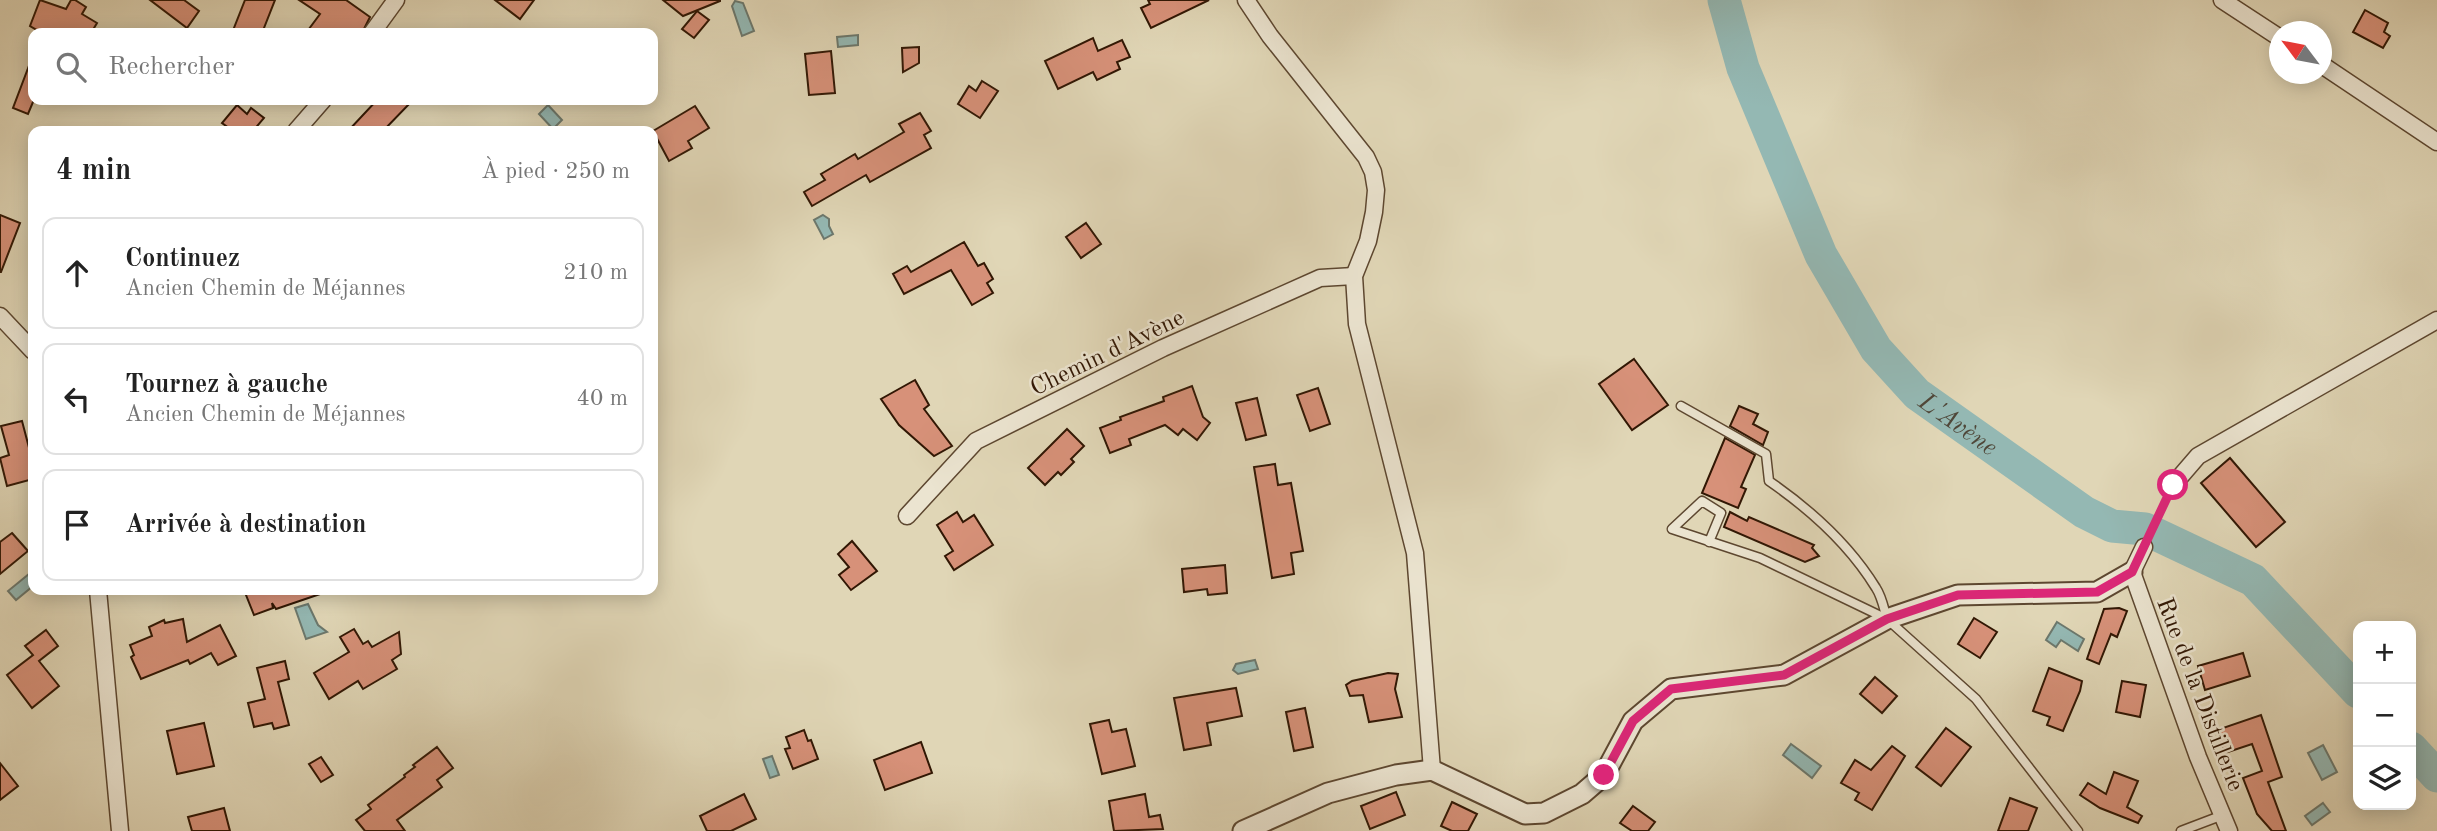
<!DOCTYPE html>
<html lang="fr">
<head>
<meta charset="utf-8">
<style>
	:root { --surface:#fff; --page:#f6f6f6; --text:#222; --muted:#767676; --line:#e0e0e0 }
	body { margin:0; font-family:"Old Standard TT",serif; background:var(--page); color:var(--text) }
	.controls { position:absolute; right:21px; bottom:21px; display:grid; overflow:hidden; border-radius:14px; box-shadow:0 4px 18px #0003 }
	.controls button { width:63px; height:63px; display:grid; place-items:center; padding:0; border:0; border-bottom:2px solid var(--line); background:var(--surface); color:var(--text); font:35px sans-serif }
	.compass { position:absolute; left:2269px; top:21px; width:63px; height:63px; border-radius:50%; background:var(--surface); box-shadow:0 4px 18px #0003; rotate:302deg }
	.stop { position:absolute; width:21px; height:21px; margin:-16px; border:5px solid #db2777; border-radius:50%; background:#fff }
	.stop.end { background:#db2777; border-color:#fff; box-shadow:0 2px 7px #0008 }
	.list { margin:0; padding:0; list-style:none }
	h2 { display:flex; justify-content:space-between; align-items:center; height:91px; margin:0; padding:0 28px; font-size:30px }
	h2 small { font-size:23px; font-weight:400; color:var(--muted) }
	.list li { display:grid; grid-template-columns:46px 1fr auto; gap:21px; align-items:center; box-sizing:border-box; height:112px; margin:0 14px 14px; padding:0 14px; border:2px solid var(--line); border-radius:14px }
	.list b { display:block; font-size:26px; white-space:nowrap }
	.list p { margin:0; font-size:23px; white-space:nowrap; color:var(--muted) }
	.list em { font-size:23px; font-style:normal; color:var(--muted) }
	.icon { flex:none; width:38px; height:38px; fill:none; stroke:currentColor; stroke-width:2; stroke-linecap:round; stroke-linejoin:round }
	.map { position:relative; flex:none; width:2437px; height:831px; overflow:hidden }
	.search { position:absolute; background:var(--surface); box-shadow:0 4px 18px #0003; left:28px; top:28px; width:630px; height:77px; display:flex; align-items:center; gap:18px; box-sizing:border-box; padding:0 24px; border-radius:14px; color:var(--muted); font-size:26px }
	.panel { position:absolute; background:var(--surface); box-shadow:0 4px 18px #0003; left:28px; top:126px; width:630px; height:469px; border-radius:14px }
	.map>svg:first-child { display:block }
	.water { fill:#94b8b3; stroke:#6c786d; stroke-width:2 }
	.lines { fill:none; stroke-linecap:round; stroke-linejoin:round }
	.river { stroke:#94b8b3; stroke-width:33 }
	.building { fill:#d79179; stroke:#311704; stroke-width:2 }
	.service-casing { stroke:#5d4730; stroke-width:11 }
	.minor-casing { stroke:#5d4730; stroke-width:19 }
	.tertiary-casing { stroke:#5d4730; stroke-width:23 }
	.path { stroke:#311704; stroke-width:3.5; stroke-dasharray:5 3.5; stroke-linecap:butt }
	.service { stroke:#ebe4d0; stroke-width:8 }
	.minor { stroke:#ebe4d0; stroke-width:16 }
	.tertiary { stroke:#ebe4d0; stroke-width:19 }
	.route { stroke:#db2777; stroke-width:9 }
	.labels { text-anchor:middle; stroke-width:5; stroke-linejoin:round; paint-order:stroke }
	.street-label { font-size:24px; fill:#311704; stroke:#ebe4d0 }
	.water-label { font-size:26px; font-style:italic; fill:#4f4739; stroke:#ebe4d0 }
</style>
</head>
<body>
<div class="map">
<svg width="2437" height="831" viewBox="0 0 2437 831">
	<rect width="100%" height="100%" fill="#e0d6b6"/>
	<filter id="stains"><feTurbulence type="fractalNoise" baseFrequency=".00286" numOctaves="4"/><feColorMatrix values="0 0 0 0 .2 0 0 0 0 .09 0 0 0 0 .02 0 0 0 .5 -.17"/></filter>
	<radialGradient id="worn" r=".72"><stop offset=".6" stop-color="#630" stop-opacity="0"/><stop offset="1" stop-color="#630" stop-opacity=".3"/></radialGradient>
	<g class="water">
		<polygon points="735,1 743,3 754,31 742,36 732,6"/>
		<polygon points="858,35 858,45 838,47 837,37"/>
		<polygon points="548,105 562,120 553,129 539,114"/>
		<polygon points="823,215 829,219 829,226 833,234 824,239 814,220"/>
		<polygon points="29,574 33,579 33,586 16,600 8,591"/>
		<polygon points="308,604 318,625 327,632 306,639 295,608"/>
		<polygon points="2057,622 2084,639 2078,651 2061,640 2056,647 2046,640"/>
		<polygon points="1255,660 1258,669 1238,674 1233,670 1236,664"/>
		<polygon points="1791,744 1821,766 1812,778 1783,755"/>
		<polygon points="2323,745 2337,772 2322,780 2308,753"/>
		<polygon points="772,756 779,775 770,778 763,759"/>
		<polygon points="2323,803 2330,812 2312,825 2305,816"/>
	</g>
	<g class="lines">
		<g class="river">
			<path id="s1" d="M1724 0 1743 68 1821 255 1876 349 1917 394 2084 512 2112 526 2145 529 2253 580 2358 692"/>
			<polyline points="2411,748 2437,776"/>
		</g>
	</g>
	<g class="building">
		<polygon points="40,0 66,9 71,0 75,0 86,7 82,14 97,23 91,33 42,33 30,26"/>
		<polygon points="150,0 184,0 199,11 187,28"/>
		<polygon points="245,0 275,0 262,33 232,33"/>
		<polygon points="299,0 346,0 370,17 362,33 306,33 320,14"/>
		<polygon points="495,0 534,0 520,19"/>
		<polygon points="663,0 720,0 720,1 683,16"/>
		<polygon points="1148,0 1209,0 1151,28 1141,8 1150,4"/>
		<polygon points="2365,10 2388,23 2384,32 2390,36 2383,48 2353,32"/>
		<polygon points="697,11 709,20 694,38 682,29"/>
		<polygon points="1093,38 1098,51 1122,40 1130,57 1117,62 1120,69 1097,80 1093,72 1058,89 1045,61"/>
		<polygon points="919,47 919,63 903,72 902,48"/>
		<polygon points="831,51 835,93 809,95 805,54"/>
		<polygon points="33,55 33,102 28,114 13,108"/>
		<polygon points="982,81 998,91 980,118 958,104 969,86 976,91"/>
		<polygon points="377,100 413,100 383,131 348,131"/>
		<polygon points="237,105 247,114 251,108 264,118 253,131 233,131 222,123"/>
		<polygon points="695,106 709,128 688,141 692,148 669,161 653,131"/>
		<polygon points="920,113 931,131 924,135 931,148 870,182 866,175 812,206 804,192 825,180 821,174 855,154 858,159 904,132 899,124"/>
		<polygon points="0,215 20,223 1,272 0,272"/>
		<polygon points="1086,223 1101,244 1081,258 1066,237"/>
		<polygon points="964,242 978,266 984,263 993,279 987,283 993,293 972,305 951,270 904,294 893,274 907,266 911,272"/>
		<polygon points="1634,359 1668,405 1632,430 1599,384"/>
		<polygon points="915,380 929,405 924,409 952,446 934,456 899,425 881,399"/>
		<polygon points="1192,386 1203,417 1210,423 1197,440 1183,429 1178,435 1165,425 1129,439 1131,445 1110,453 1100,428 1121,420 1120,417 1164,401 1163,397"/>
		<polygon points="1318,388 1330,424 1310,431 1297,395"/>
		<polygon points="1257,398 1266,435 1246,440 1236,403"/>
		<polygon points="1739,406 1758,414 1753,424 1768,432 1763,445 1730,426"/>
		<polygon points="22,421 33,463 33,479 7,486 0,458 9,455 1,426"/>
		<polygon points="1067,429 1084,446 1071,459 1074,462 1061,475 1058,472 1045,485 1028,468"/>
		<polygon points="1725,438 1755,455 1741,487 1746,489 1738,508 1702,493"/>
		<polygon points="2230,458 2285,522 2256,547 2201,483"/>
		<polygon points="1275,464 1278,485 1291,483 1303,551 1291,553 1294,574 1272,578 1254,467"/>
		<polygon points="957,512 963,522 974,515 993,545 954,570 945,556 953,551 937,525"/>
		<polygon points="1730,512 1747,521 1749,517 1814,545 1812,548 1819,556 1805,562 1724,527"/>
		<polygon points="12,533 28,551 0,574 0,542"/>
		<polygon points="852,541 877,571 851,590 839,575 849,567 838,554"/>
		<polygon points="1225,565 1227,593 1208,595 1207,589 1184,592 1182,569"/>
		<polygon points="244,590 326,590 326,592 276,609 272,603 273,608 254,615"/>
		<polygon points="2119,608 2127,611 2117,637 2111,634 2099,664 2087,659 2104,609"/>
		<polygon points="1974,618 1997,632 1980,658 1958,644"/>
		<polygon points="183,619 187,642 220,625 236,656 218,665 211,653 190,664 188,660 141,679 131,657 134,655 130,645 152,636 149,627 164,620 165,623"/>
		<polygon points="354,629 363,644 368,641 372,647 399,632 401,654 392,660 397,669 363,689 358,681 329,699 314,673 349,652 340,637"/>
		<polygon points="46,630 58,646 39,661 59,686 32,708 7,675 33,655 25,646"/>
		<polygon points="2243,653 2250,676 2205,690 2198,666"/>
		<polygon points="285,661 289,679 278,682 289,725 274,729 272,723 254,727 248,703 265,699 257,668"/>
		<polygon points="2049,668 2082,681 2080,691 2063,731 2047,725 2050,717 2033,711"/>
		<polygon points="1388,673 1398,674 1395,689 1402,717 1369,722 1363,695 1350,696 1346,685 1352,681"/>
		<polygon points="1875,677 1897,696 1882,713 1860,694"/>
		<polygon points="2122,681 2146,685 2140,717 2116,712"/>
		<polygon points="1236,688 1242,716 1207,723 1211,745 1184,750 1174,698"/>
		<polygon points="1305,708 1313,747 1294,751 1286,712"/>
		<polygon points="2261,715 2282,777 2268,782 2286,831 2272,831 2257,814 2243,778 2262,771 2252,744 2225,753 2217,730"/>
		<polygon points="1109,720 1112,732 1126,729 1135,766 1102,774 1090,724"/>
		<polygon points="204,723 214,766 177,774 167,731"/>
		<polygon points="1946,728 1971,747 1941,786 1916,767"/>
		<polygon points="804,730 808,741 811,740 818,759 793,769 785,749 790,748 786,737"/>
		<polygon points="921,742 932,773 885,790 874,760"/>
		<polygon points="1892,746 1905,756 1872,810 1855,800 1859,793 1841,783 1855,760 1871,770"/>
		<polygon points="437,747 453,768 437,780 442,787 397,820 405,831 365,831 356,820 371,809 368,805 405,777 404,775 415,767 413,765"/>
		<polygon points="321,757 333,775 321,782 309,764"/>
		<polygon points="0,763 18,786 0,800"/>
		<polygon points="2114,772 2138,781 2127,807 2142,816 2138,823 2100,808 2080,795 2088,783 2106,794"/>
		<polygon points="1396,792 1405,815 1370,829 1361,806"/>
		<polygon points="744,794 756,819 731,831 707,831 700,816"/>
		<polygon points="1145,794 1149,817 1160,815 1163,829 1114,831 1109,801"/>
		<polygon points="2010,798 2037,808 2028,831 1998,831"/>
		<polygon points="1452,802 1477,814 1468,831 1452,831 1441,826"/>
		<polygon points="1633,806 1655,822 1648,831 1632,831 1620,823"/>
		<polygon points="224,808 230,831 192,831 188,817"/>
	</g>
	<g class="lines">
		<defs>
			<g id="service">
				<path d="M1681 406 1766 454 1769 481C1811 510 1849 544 1876 588 1882 597 1884 609 1887 619"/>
				<polyline points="1709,542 1721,513 1702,501 1672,529 1760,558 1887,619 1976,699 2078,831"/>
				<polyline points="2181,831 2223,815"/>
			</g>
			<g id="minor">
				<polyline points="1246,0 1270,36 1366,157 1373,172 1376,190 1374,212 1368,241 1354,276 1357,324 1415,553 1432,770"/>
				<polyline points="2222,0 2280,38"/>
				<polyline points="372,33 396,0"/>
				<polyline points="2322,65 2437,142"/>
				<polyline points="296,131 323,100"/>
				<polyline points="0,316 33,351"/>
				<polyline points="2173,485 2198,456 2437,320"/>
				<polyline points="907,516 976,441 1163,348 1320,278 1354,276"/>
				<polyline points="2144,547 2132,572 2198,757 2229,831"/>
				<polyline points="98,590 120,831"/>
			</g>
			<polyline id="tertiary" points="1243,831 1328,793 1396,775 1432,770 1525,814 1544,813 1582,794 1604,775 1633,721 1671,689 1784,675 1887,619 1958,595 2097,592 2132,572"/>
		</defs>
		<use href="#service" class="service-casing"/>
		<use href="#minor" class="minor-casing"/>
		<use href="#tertiary" class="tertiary-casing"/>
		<polyline class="path" points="2151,533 2167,498"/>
		<use href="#service" class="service"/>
		<use href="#minor" class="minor"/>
		<use href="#tertiary" class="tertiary"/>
	</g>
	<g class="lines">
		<polyline class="route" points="1604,775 1633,721 1671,689 1784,675 1887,619 1958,595 2097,592 2132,572 2173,485"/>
	</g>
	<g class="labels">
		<g class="street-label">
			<text transform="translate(1107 352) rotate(-26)" y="8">Chemin d'Avène</text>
			<text transform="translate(2201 694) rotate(69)" y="8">Rue de la Distillerie</text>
		</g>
		<g class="water-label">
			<text dy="9" stroke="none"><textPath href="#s1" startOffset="494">L'Avène</textPath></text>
		</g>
	</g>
	<rect width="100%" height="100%" filter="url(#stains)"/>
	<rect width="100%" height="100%" fill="url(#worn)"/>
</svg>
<div class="controls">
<button>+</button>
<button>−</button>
<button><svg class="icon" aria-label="layers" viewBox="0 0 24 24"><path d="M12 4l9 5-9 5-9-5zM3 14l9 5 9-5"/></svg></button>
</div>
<svg class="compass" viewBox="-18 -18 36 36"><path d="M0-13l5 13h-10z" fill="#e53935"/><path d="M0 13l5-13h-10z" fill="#767676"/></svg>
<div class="stop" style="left:2173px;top:485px"></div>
<div class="stop end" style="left:1604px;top:775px"></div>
<div class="search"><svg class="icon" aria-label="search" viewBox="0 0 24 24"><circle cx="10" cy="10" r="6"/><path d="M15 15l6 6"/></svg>Rechercher</div>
<section class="panel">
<h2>4 min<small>À pied · 250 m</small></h2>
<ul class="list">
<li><svg class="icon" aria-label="ahead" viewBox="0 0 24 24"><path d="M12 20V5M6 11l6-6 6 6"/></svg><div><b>Continuez</b><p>Ancien Chemin de Méjannes</p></div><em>210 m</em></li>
<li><svg class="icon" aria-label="left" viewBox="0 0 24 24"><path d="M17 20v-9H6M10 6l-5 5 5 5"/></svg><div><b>Tournez à gauche</b><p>Ancien Chemin de Méjannes</p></div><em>40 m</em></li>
<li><svg class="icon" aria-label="arrive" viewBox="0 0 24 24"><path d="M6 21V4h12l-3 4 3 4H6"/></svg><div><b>Arrivée à destination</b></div></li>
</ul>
</section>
</div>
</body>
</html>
